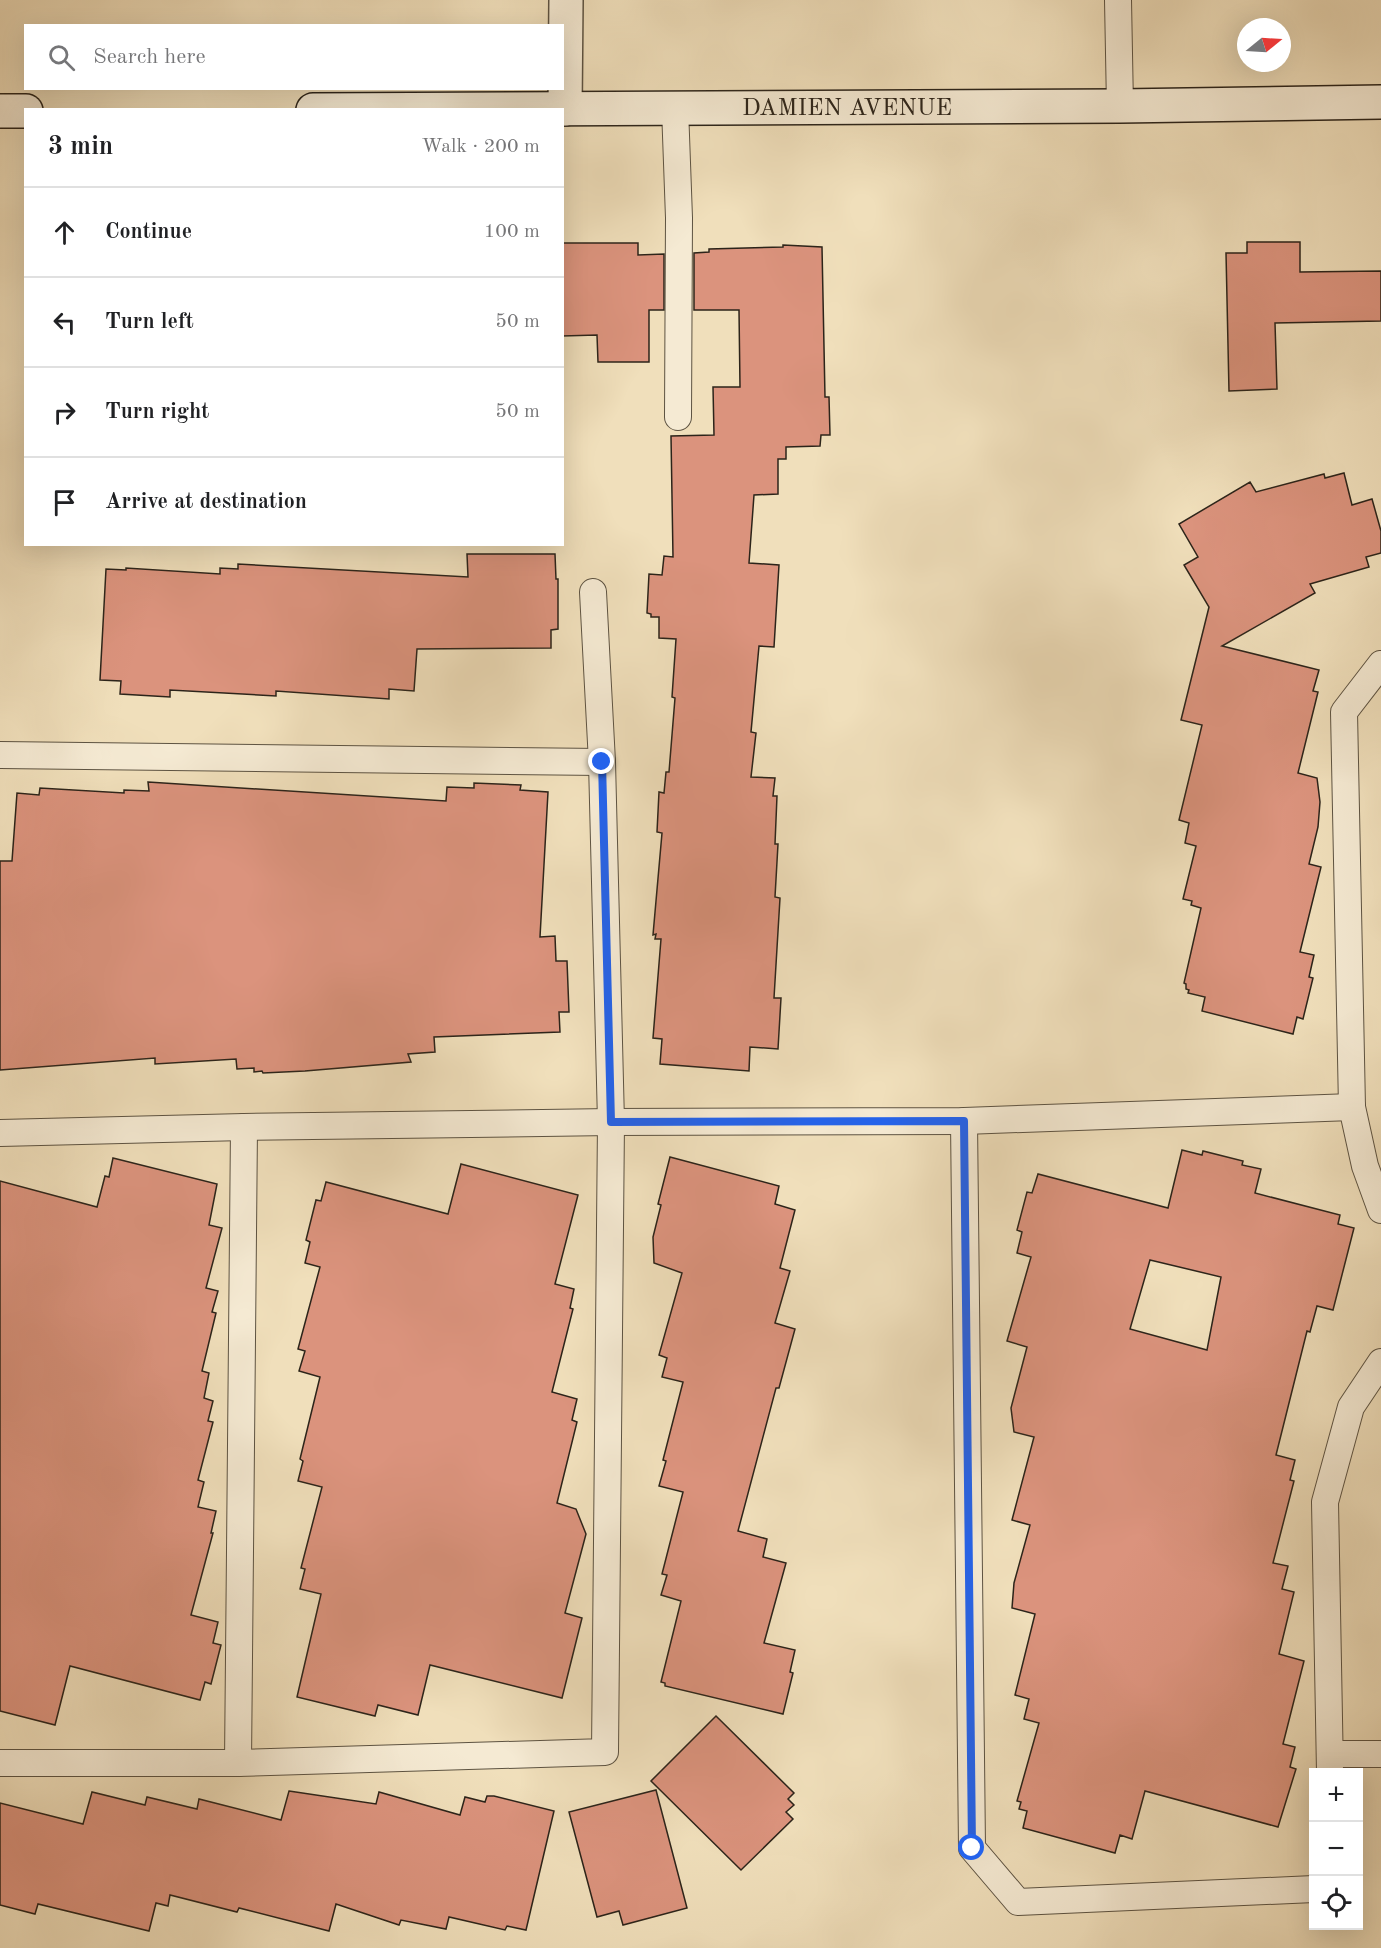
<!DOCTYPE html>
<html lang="en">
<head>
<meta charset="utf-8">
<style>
	:root { --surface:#fff; --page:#f6f6f6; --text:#202124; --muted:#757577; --line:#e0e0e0 }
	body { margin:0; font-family:"Old Standard TT",serif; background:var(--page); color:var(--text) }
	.controls { position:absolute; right:18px; bottom:18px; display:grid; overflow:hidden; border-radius:0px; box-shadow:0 6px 24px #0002 }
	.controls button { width:54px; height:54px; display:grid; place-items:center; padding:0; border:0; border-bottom:2px solid var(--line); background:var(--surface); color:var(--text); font:30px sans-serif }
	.compass { position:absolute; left:1237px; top:18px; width:54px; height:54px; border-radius:50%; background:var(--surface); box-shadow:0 6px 24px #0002; rotate:72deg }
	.stop { position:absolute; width:18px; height:18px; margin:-14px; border:4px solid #2563eb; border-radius:50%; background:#fff }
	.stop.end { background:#2563eb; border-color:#fff; box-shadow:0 2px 6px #0008 }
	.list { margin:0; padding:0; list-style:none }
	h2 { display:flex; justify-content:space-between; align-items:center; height:78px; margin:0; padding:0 24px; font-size:26px }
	h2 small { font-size:20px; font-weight:400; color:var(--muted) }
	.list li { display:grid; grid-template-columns:39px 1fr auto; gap:18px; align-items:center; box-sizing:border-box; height:90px; padding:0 24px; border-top:2px solid var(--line) }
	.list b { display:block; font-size:22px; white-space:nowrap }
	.list em { font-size:20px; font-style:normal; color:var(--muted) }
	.icon { flex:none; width:33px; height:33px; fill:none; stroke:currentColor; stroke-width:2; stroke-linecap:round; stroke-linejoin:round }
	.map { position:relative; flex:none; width:1381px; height:1948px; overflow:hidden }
	.search { position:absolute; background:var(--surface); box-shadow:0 6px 24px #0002; left:24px; top:24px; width:540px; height:66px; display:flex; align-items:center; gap:15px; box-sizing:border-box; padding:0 21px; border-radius:0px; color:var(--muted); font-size:22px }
	.panel { position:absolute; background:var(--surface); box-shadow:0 6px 24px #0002; left:24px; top:108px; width:540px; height:438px; border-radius:0px }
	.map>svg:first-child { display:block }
	.building { fill:#db937d; stroke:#2c241a; stroke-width:1.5; fill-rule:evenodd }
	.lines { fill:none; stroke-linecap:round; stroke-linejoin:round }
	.service-casing { stroke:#5d5342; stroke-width:28 }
	.minor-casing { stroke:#5d5342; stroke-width:36 }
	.secondary-casing { stroke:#2c241a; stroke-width:36 }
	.service { stroke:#f5ead3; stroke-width:26 }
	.minor { stroke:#f5ead3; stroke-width:33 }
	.secondary { stroke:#f5ead3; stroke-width:33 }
	.route { stroke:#2563eb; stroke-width:8 }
	.labels { text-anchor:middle; stroke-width:6; stroke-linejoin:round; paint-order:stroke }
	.street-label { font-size:24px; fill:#2c241a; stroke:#f5ead3 }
</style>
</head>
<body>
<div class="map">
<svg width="1381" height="1948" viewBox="0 0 1381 1948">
	<rect width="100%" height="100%" fill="#f0dfbb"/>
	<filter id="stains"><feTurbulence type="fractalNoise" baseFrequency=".00333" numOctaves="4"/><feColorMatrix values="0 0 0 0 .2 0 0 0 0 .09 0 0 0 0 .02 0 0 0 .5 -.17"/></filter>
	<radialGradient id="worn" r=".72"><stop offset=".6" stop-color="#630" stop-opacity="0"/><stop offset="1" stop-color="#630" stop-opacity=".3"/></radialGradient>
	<g class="building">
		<polygon points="1247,242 1300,242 1300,272 1381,271 1381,321 1275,323 1277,389 1229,391 1226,253 1247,253"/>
		<polygon points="562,243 638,243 638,255 664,254 664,310 649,310 649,362 598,362 597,335 562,336"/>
		<polygon points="783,245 822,247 825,397 829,397 830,435 821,435 820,446 786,447 786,459 778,459 778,494 754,495 749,563 779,565 774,647 759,646 751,732 756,733 751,777 775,778 773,796 777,796 775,844 778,844 775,897 780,898 774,998 781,998 778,1049 750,1047 749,1071 660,1064 662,1039 653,1038 661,939 655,939 656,934 653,935 662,833 657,832 659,792 664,793 666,772 669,772 675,698 672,697 676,639 659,638 659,617 651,617 651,614 647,613 649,574 662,575 664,556 673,557 671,436 714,435 713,387 740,387 739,310 694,310 694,253 709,252 709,249 783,247"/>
		<polygon points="1344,473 1352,505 1372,499 1381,531 1381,553 1366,557 1369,567 1310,584 1315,593 1222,646 1319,670 1313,691 1318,692 1298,773 1317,778 1320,802 1318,827 1309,864 1321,867 1300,952 1314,955 1309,977 1313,978 1303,1019 1297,1017 1293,1034 1202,1011 1205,997 1188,993 1189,990 1186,989 1186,984 1184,983 1201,908 1191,905 1192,901 1183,899 1196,846 1185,843 1189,823 1179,820 1202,725 1181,720 1209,607 1184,565 1198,557 1179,524 1250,482 1256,492 1324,474 1325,478"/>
		<polygon points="467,554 555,554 556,579 558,579 558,629 551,630 551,648 417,649 414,691 389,689 389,699 276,691 276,696 170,690 170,697 120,694 121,681 100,680 106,569 126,570 126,568 220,574 220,568 238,569 238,564 468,577"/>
		<polygon points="148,782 446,801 447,787 474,788 474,783 521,785 520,790 548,792 540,937 555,936 556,961 567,961 569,1012 559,1012 560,1032 434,1037 435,1052 408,1054 411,1062 305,1071 263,1073 262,1071 254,1072 254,1068 237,1069 236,1059 155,1064 155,1058 0,1070 0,861 12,861 17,793 39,795 40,788 124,793 124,790 149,791"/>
		<path d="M1182 1150 1202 1155 1203 1151 1243 1161 1242 1165 1261 1169 1255 1193 1340 1215 1338 1224 1354 1228 1333 1310 1317 1306 1310 1332 1307 1331 1276 1455 1295 1460 1290 1480 1294 1481 1273 1563 1288 1566 1282 1589 1294 1592 1279 1654 1304 1661 1283 1744 1295 1747 1290 1767 1296 1769 1278 1827 1145 1791 1132 1839 1120 1835 1115 1853 1023 1828 1027 1811 1019 1809 1021 1802 1017 1801 1039 1723 1024 1719 1029 1699 1015 1695 1035 1614 1012 1608 1014 1583 1030 1525 1012 1520 1034 1437 1014 1432 1011 1408 1027 1347 1007 1341 1031 1257 1017 1253 1022 1232 1017 1230 1027 1192 1032 1193 1038 1174 1168 1208ZM1150 1260 1221 1277 1207 1350 1130 1329Z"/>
		<polygon points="670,1157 779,1186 775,1204 795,1210 780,1268 790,1271 775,1323 795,1329 779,1388 776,1388 738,1531 767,1539 763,1557 786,1563 764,1643 795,1650 790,1672 793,1673 783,1714 665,1686 665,1683 661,1682 681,1601 661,1595 667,1575 662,1574 683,1492 659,1486 666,1461 663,1460 683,1382 662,1377 667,1358 659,1355 682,1273 654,1263 653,1237 661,1205 658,1204"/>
		<polygon points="113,1158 217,1184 209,1225 222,1228 206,1288 218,1291 212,1312 216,1313 202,1371 209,1373 204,1398 213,1401 208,1421 213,1422 198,1480 204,1482 198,1507 216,1511 211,1533 213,1533 191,1615 218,1622 213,1643 221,1645 211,1684 205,1682 200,1700 70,1666 55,1725 0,1711 0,1181 97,1207 105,1176 109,1177"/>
		<polygon points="461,1164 578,1195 555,1284 574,1289 570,1308 573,1309 552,1392 577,1399 572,1420 577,1422 557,1503 576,1509 586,1534 565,1613 582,1618 562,1698 430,1665 418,1715 378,1705 375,1716 297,1697 321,1594 300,1589 305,1569 301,1568 322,1487 298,1481 303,1461 300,1459 320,1377 299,1371 305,1351 298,1349 320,1267 305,1263 310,1242 306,1240 316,1200 321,1201 326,1182 448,1214"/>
		<polygon points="716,1716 794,1793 788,1799 794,1805 786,1812 793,1819 741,1870 651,1781"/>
		<polygon points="656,1790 687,1908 623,1925 619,1911 597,1917 569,1812"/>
		<polygon points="289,1791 376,1804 379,1792 460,1815 465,1797 485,1802 487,1796 494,1796 554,1811 526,1930 507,1926 505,1930 449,1917 446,1929 401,1920 399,1925 336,1904 329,1931 239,1908 237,1912 170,1895 168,1906 156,1903 149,1931 38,1904 35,1914 0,1905 0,1803 83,1824 92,1792 145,1805 147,1797 197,1809 199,1799 281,1820"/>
	</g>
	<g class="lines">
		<defs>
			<g id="service">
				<polyline points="1118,0 1120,106"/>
				<polyline points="675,108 679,218 678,417"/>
				<polyline points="1381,664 1344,712 1352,1107 1365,1166 1381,1210"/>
				<polyline points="0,755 602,762"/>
				<polyline points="964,1121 972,1848 1018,1902 1314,1889"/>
				<polyline points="0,1133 244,1127 611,1122 964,1121 1352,1107"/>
				<polyline points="1331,1754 1381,1754"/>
				<polyline points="0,1763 238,1763 605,1752 611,1122 602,762 593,592"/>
				<polyline points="238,1763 244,1127"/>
				<polyline points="1330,1772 1325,1502 1351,1407 1381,1362"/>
			</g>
			<polyline id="minor" points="565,109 566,0"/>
			<g id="secondary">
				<polyline points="313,110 1120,106 1381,102"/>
				<polyline points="0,111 26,111"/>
			</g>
		</defs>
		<use href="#service" class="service-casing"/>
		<use href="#minor" class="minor-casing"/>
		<use href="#secondary" class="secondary-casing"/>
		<use href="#service" class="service"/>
		<use href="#minor" class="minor"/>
		<use href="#secondary" class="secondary"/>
	</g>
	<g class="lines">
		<polyline class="route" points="602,762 611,1122 964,1121 972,1848"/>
	</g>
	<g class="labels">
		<g class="street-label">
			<text x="847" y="115">DAMIEN AVENUE</text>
		</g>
	</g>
	<rect width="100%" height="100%" filter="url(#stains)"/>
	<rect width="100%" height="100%" fill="url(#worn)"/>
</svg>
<div class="controls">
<button>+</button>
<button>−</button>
<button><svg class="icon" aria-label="locate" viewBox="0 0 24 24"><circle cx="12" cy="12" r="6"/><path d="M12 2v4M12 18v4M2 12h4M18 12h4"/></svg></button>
</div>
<svg class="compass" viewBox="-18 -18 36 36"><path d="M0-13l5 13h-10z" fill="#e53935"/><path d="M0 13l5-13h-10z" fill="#757577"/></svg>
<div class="stop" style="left:972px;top:1848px"></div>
<div class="stop end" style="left:602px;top:762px"></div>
<div class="search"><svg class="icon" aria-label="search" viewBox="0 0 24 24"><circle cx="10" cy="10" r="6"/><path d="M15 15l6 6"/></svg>Search here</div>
<section class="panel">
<h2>3 min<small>Walk · 200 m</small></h2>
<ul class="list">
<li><svg class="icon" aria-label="ahead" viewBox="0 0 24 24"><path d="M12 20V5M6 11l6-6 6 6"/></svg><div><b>Continue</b></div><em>100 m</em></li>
<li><svg class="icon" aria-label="left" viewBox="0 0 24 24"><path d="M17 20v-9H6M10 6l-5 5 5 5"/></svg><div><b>Turn left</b></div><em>50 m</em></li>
<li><svg class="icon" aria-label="right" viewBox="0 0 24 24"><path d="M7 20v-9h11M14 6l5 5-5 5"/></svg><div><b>Turn right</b></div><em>50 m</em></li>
<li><svg class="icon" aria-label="arrive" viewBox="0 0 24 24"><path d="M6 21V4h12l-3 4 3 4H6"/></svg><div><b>Arrive at destination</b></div></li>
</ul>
</section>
</div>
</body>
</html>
